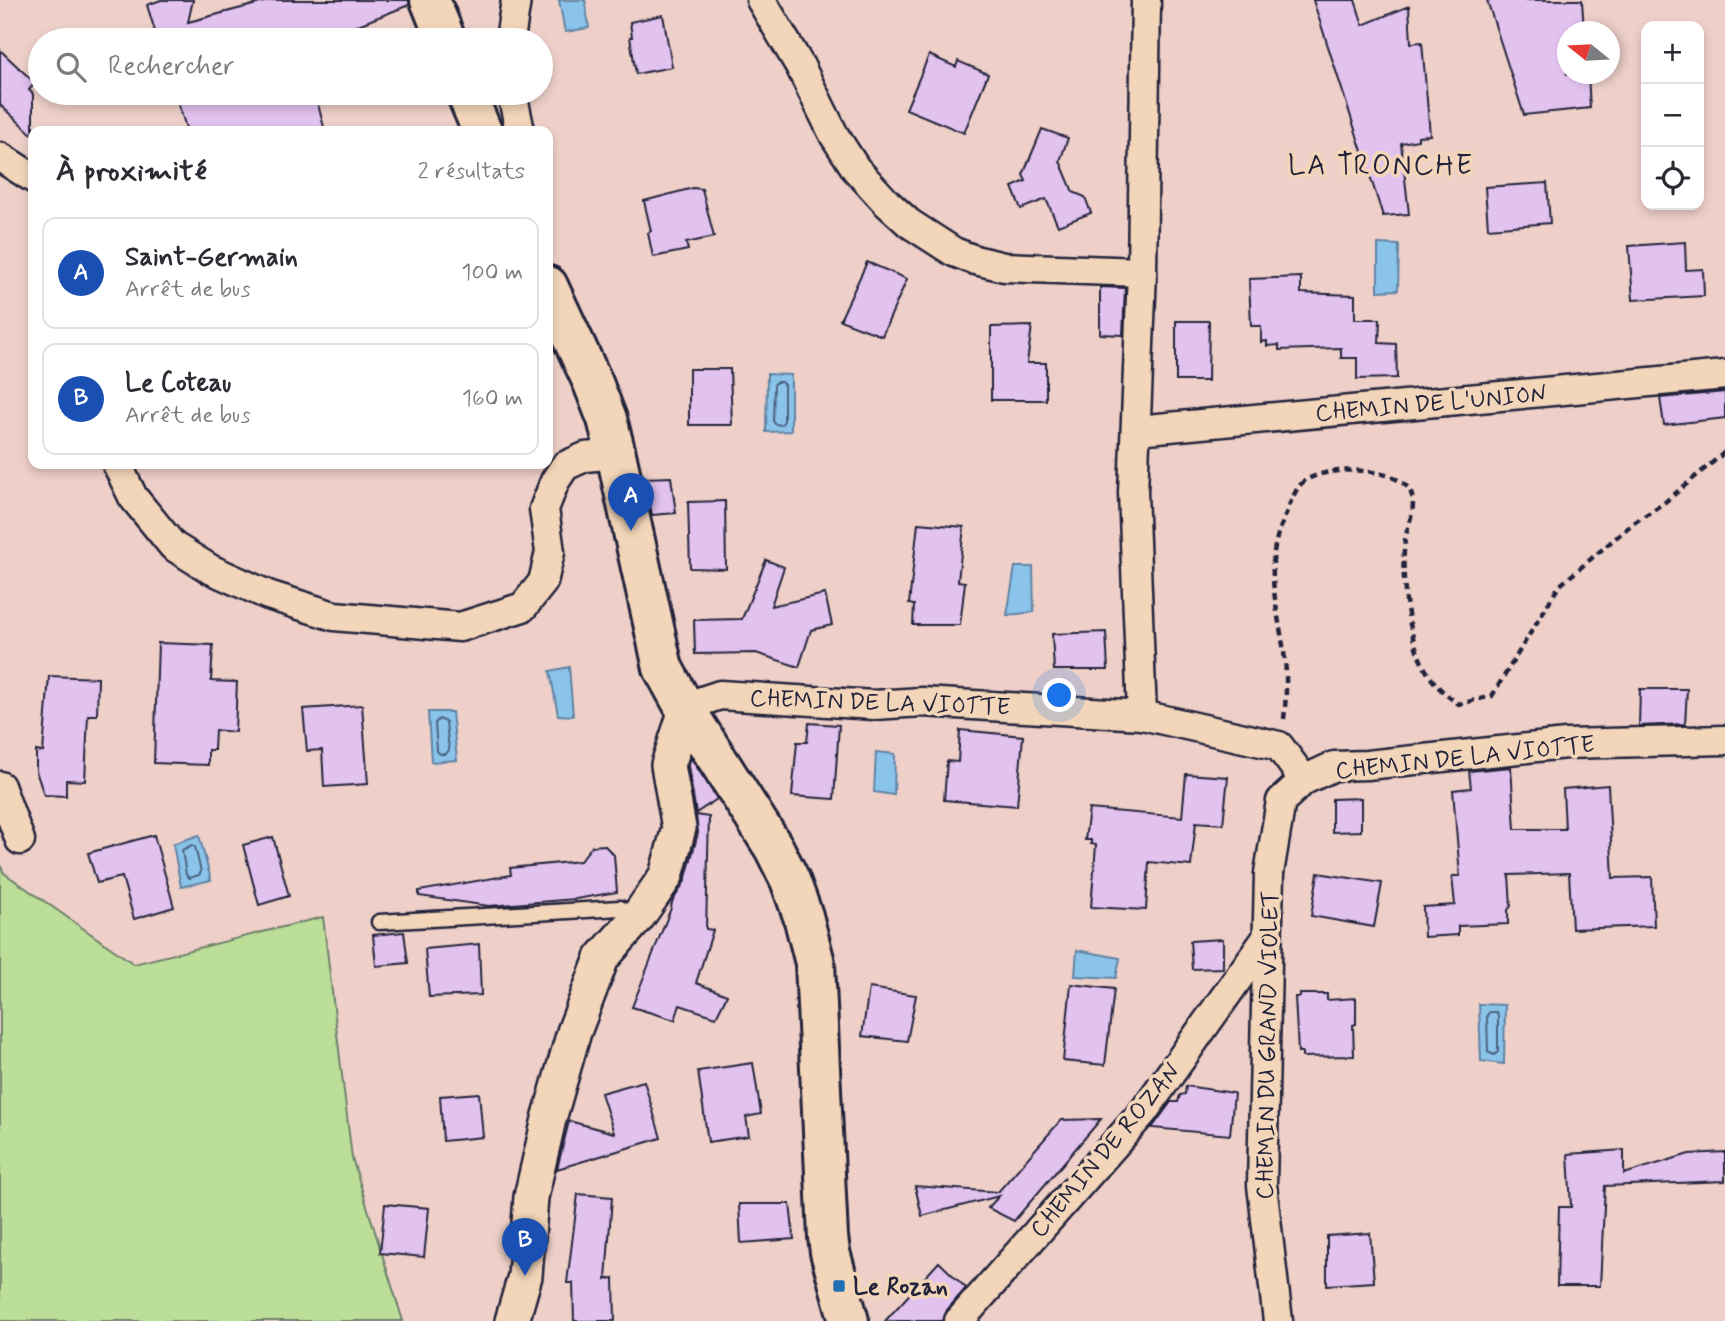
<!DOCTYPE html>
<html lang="fr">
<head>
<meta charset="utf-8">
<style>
	:root { --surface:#fff; --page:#f2f2f3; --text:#2b2b33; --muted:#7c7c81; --line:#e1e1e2; --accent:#1f6fb2 }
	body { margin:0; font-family:Mynerve,sans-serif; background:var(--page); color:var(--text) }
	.controls { position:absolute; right:21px; top:21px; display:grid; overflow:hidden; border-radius:14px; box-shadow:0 4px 10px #0003 }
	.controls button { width:63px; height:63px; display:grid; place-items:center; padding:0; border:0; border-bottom:2px solid var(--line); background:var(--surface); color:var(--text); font:35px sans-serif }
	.compass { position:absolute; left:1557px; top:21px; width:63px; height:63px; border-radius:50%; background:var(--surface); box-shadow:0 4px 10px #0003; rotate:288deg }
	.you { position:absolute; left:1060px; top:696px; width:24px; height:24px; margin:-18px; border:5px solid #fff; border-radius:50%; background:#1a73e8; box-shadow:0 0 0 10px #1a73e833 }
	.badge { display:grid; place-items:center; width:46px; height:46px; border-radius:50%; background:var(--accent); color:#fff; font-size:23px; font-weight:700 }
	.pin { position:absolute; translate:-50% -58px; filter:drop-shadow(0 2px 4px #0008) }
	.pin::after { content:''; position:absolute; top:37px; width:24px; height:21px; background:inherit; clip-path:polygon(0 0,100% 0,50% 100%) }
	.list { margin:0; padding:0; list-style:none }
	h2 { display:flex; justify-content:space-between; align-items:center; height:91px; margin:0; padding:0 28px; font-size:30px }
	h2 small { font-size:23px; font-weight:400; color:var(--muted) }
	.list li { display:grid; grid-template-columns:46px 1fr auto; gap:21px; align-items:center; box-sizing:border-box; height:112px; margin:0 14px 14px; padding:0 14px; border:2px solid var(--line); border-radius:14px }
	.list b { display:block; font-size:26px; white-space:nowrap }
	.list p { margin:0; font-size:23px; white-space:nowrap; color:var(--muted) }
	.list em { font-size:23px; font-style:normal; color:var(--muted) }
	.icon { flex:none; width:38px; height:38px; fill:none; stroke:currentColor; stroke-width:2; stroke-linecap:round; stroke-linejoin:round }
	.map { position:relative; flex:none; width:1725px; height:1321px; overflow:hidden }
	.search { position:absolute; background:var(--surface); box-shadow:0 4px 10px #0003; left:28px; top:28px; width:525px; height:77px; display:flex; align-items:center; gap:18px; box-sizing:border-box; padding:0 24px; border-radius:38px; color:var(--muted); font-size:26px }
	.panel { position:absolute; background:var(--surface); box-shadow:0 4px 10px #0003; left:28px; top:126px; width:525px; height:343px; border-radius:14px }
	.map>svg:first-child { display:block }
	.green { fill:#bbdf99; stroke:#6e806a; stroke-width:2 }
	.water { fill:#8bc4ea; stroke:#6183a4; stroke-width:2 }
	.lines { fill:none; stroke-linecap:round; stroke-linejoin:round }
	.shore { stroke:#4c6381; stroke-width:2 }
	.building { fill:#e2c2ef; stroke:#22223b; stroke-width:2 }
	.service-casing { stroke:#22223b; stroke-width:19 }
	.minor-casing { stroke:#22223b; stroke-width:33 }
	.tertiary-casing { stroke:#22223b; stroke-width:38 }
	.secondary-casing { stroke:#22223b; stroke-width:44 }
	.path { stroke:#22223b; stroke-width:4.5; stroke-dasharray:7 5; stroke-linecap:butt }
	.service { stroke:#f3d6b9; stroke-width:14 }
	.minor { stroke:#f3d6b9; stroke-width:28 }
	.tertiary { stroke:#f3d6b9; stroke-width:33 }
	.secondary { stroke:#f3d6b9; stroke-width:38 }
	.poi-dot { fill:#1f6fb2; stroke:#f3d6b9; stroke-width:2.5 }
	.labels { text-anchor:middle; stroke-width:7; stroke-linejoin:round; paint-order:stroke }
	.street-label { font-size:24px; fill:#22223b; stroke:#f3d6b9 }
	.poi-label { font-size:24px; font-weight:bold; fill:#22223b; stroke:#f3d6b9; text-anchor:start }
	.quarter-label { font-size:28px; letter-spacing:2px; fill:#22223b; stroke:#f3d6b9 }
</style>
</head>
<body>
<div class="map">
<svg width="1725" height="1321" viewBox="0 0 1725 1321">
	<rect width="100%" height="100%" fill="#eed0c9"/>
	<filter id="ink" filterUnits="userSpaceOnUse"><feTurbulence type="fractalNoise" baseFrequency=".0143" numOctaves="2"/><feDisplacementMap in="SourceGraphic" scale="14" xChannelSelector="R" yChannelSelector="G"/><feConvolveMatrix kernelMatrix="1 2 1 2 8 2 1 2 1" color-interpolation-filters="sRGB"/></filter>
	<g filter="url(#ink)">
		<polygon class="green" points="0,865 4,873 134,964 323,917 352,1158 403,1321 0,1321"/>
		<g class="water">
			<polygon points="559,0 585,0 589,28 565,32"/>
			<polygon points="1378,244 1399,245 1398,290 1378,291"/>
			<polygon points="767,374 791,375 791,431 766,432"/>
			<polygon points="1015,567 1033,567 1034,612 1007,615"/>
			<polygon points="569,667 573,716 558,715 550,671"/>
			<polygon points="428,712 452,712 457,760 431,762"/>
			<polygon points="876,752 895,754 894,795 874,792"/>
			<polygon points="199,835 211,880 181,887 173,844"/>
			<polygon points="1077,950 1120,958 1116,978 1075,976"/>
			<polygon points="1479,1004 1505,1005 1504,1064 1481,1061"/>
		</g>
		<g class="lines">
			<g class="shore">
				<polygon points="776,382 781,382 784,385 784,421 781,425 775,424 773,421 774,385"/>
				<polygon points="439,719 446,722 449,750 446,754 440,754 437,751 435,723"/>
				<polygon points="192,845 195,847 201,872 199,875 189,878 186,875 182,850"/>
				<polygon points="1490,1012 1496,1012 1498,1015 1498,1052 1494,1055 1488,1052 1487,1015"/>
			</g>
		</g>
		<g class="building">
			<polygon points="161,0 193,0 188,22 272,0 409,0 409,5 320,40 153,40 152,32 155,31 147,5"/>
			<polygon points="1313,0 1355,0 1363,25 1409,6 1411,43 1422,42 1430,135 1418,136 1418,140 1401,143 1409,214 1383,216"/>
			<polygon points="1487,0 1582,0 1584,32 1567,32 1567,74 1588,74 1590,108 1524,115"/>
			<polygon points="663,15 672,67 636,74 630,37 632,37 630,22"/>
			<polygon points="0,50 35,83 29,90 33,94 33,135 0,105"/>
			<polygon points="929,55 956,67 958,61 988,74 964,133 906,109"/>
			<polygon points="175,93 315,93 325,131 187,131"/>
			<polygon points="1042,129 1068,138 1060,161 1073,192 1085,197 1091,213 1058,226 1046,199 1021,209 1012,187 1026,181 1023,175"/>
			<polygon points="1547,183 1550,223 1488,228 1485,187"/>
			<polygon points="693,188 702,189 714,237 686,243 688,250 653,257 648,233 651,231 644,201"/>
			<polygon points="1685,242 1686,270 1703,269 1704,296 1633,300 1629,246"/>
			<polygon points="867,262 907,279 882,336 840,320"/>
			<polygon points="1301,277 1301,293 1355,295 1355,319 1380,319 1379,343 1396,344 1397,378 1357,379 1357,358 1341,358 1341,348 1279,350 1279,345 1267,346 1267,341 1261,342 1261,326 1251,326 1249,279"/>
			<polygon points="1100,287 1125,288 1123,335 1100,334"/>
			<polygon points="1176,321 1209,321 1208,381 1176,381"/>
			<polygon points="1032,326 1027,363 1046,363 1046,400 991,400 991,327"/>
			<polygon points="689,369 730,369 732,425 689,425"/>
			<polygon points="1725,392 1725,418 1664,425 1660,398"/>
			<polygon points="671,477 676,513 652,515 644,478"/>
			<polygon points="725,501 726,569 690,568 688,502"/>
			<polygon points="918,523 964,527 958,581 965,582 960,625 913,625 914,605 909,604"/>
			<polygon points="766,560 784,567 771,606 825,594 832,625 811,630 799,667 756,653 695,654 694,620 742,619"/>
			<polygon points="1106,632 1108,670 1054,670 1052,634"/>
			<polygon points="158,643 213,645 211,681 237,682 235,732 215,730 214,750 208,750 208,765 154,763"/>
			<polygon points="49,676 98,678 97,715 88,715 85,781 66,780 66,796 44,795 36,771 36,751 43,752"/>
			<polygon points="1640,689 1687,689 1685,724 1639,726"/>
			<polygon points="362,705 368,784 324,787 322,750 307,751 303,709"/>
			<polygon points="809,723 839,725 834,799 792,796 797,742 807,742"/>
			<polygon points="960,730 1023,736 1017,806 944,800 947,761 958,762"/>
			<polygon points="691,758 717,799 696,813 688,766"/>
			<polygon points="1511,767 1515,829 1565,829 1563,789 1608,785 1613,878 1652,877 1654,926 1572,929 1569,873 1509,875 1511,906 1508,910 1508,924 1458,926 1458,935 1424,937 1423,907 1455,905 1452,876 1460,876 1453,790 1471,788 1469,771"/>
			<polygon points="1186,774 1228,777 1223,824 1196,822 1191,866 1149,862 1146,910 1091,907 1096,845 1091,844 1091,840 1085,840 1089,809 1182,817"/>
			<polygon points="1361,798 1361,831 1332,832 1332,799"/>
			<polygon points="696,815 709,817 706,929 713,930 696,983 727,995 716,1017 680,1005 675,1020 632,1007 671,908 672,902 685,881 698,833"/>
			<polygon points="154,835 174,907 134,919 122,877 97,883 88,853"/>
			<polygon points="273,837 289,896 259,905 243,845"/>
			<polygon points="604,845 614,855 617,892 576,899 489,906 419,896 419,891 511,875 510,868 580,861 592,846"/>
			<polygon points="1318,873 1382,883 1374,927 1311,916"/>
			<polygon points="404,932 408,963 376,966 373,935"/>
			<polygon points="1223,939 1223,968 1192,969 1190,941"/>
			<polygon points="479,944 481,995 429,997 425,949"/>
			<polygon points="1071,984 1114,989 1105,1065 1063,1061"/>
			<polygon points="869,988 916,995 907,1041 862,1036"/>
			<polygon points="1300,994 1327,994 1327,1000 1356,998 1356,1024 1353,1025 1354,1056 1302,1057 1302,1052 1298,1052 1295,997 1300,997"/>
			<polygon points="753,1063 761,1114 746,1117 749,1136 708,1142 698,1071"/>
			<polygon points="644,1081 661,1138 557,1169 569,1121 614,1133 601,1093"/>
			<polygon points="1186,1086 1234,1093 1230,1135 1152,1128 1171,1102 1178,1102 1180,1095 1185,1094"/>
			<polygon points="479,1093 483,1137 443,1141 440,1096"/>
			<polygon points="1101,1119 1014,1221 988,1208 999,1196 922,1216 915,1186 998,1192 1061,1120"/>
			<polygon points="1624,1150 1624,1174 1689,1154 1725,1152 1725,1181 1605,1186 1600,1286 1557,1286 1559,1207 1571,1207 1568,1154"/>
			<polygon points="578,1194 612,1197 606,1279 614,1278 615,1321 574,1321 573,1283 567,1283"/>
			<polygon points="385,1204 429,1208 424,1257 380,1253"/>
			<polygon points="739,1204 790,1204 794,1239 741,1243"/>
			<polygon points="1370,1233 1374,1282 1327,1285 1327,1236"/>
			<polygon points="939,1262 966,1288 947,1310 943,1321 885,1321"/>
		</g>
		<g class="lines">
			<defs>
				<polyline id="service" points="379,922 620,908 637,918"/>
				<g id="minor">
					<polyline points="761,0 800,66 834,135 856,169 887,203 909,223 954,252 975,260 1004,267 1142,272"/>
					<polyline points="510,40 516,0"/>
					<polyline points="512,93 520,131"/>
					<polyline points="0,157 33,178"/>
					<polyline points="1137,430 1725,375"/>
					<polyline points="117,464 133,497 173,546 210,569 268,595 334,616 460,627 523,607 543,582 550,552 544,509 555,481 565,466 585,457 616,454"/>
					<polyline points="686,710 699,702 720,695 874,705 922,702 1142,715 1279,746 1304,780 1334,766 1367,765 1566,744 1725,740"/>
					<polyline points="1142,715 1133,492 1142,272 1146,0"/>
					<polyline points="0,786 20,840"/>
					<polyline points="959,1321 1144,1111 1266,939"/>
					<polyline points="1278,1321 1262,1185 1269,873 1281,801 1304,780"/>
				</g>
				<polyline id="tertiary" points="512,1321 525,1276 531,1197 549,1119 574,1032 602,958 637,918 666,876 679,828 668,765 686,710"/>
				<g id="secondary">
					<polyline points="430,0 446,40"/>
					<polyline points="466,93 482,131"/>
					<polyline points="548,286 593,383 607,419 616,454 663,668 686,710 774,848 790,880 803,916 815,963 828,1237 830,1252 849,1321"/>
				</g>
			</defs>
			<use href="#service" class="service-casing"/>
			<use href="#minor" class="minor-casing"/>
			<use href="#tertiary" class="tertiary-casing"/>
			<use href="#secondary" class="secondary-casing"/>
			<path class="path" d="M1284 719C1286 699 1287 680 1285 660 1280 615 1262 568 1282 524 1287 512 1292 495 1300 485 1320 463 1401 466 1411 493 1417 508 1407 526 1405 540 1400 575 1408 640 1426 670 1434 684 1445 695 1459 704L1492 696 1559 586 1631 525 1665 502 1725 452"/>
			<use href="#service" class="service"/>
			<use href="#minor" class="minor"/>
			<use href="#tertiary" class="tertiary"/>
			<use href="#secondary" class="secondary"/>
		</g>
	</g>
	<rect class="poi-dot" x="832" y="1279" width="14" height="14" rx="3.5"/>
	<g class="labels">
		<g class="street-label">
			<text transform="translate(1431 403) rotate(-5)" y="8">CHEMIN DE L'UNION</text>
			<text transform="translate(880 702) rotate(2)" y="8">CHEMIN DE LA VIOTTE</text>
			<text transform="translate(1465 757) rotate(-6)" y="8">CHEMIN DE LA VIOTTE</text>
			<text transform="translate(1267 1045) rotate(-89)" y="8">CHEMIN DU GRAND VIOLET</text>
			<text transform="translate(1105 1150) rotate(-50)" y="8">CHEMIN DE ROZAN</text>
		</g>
		<g class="poi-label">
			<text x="853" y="1294">Le Rozan</text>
		</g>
		<g class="quarter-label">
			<text x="1381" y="174">LA TRONCHE</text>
		</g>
	</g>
</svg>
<div class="controls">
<button>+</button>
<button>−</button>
<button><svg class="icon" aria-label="locate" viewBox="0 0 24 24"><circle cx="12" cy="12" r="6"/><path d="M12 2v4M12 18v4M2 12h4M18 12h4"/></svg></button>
</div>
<svg class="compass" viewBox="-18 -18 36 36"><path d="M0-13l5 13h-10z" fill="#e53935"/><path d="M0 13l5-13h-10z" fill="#7c7c81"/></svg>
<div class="you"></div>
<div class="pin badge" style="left:631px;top:531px;background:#1a4fb4">A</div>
<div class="pin badge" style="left:525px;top:1276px;background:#1a4fb4">B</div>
<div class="search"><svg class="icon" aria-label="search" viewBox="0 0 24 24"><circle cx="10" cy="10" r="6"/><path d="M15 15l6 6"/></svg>Rechercher</div>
<section class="panel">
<h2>À proximité<small>2 résultats</small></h2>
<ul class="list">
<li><span class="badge" style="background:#1a4fb4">A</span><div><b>Saint-Germain</b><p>Arrêt de bus</p></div><em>100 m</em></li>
<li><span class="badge" style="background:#1a4fb4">B</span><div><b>Le Coteau</b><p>Arrêt de bus</p></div><em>160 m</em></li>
</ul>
</section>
</div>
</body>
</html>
